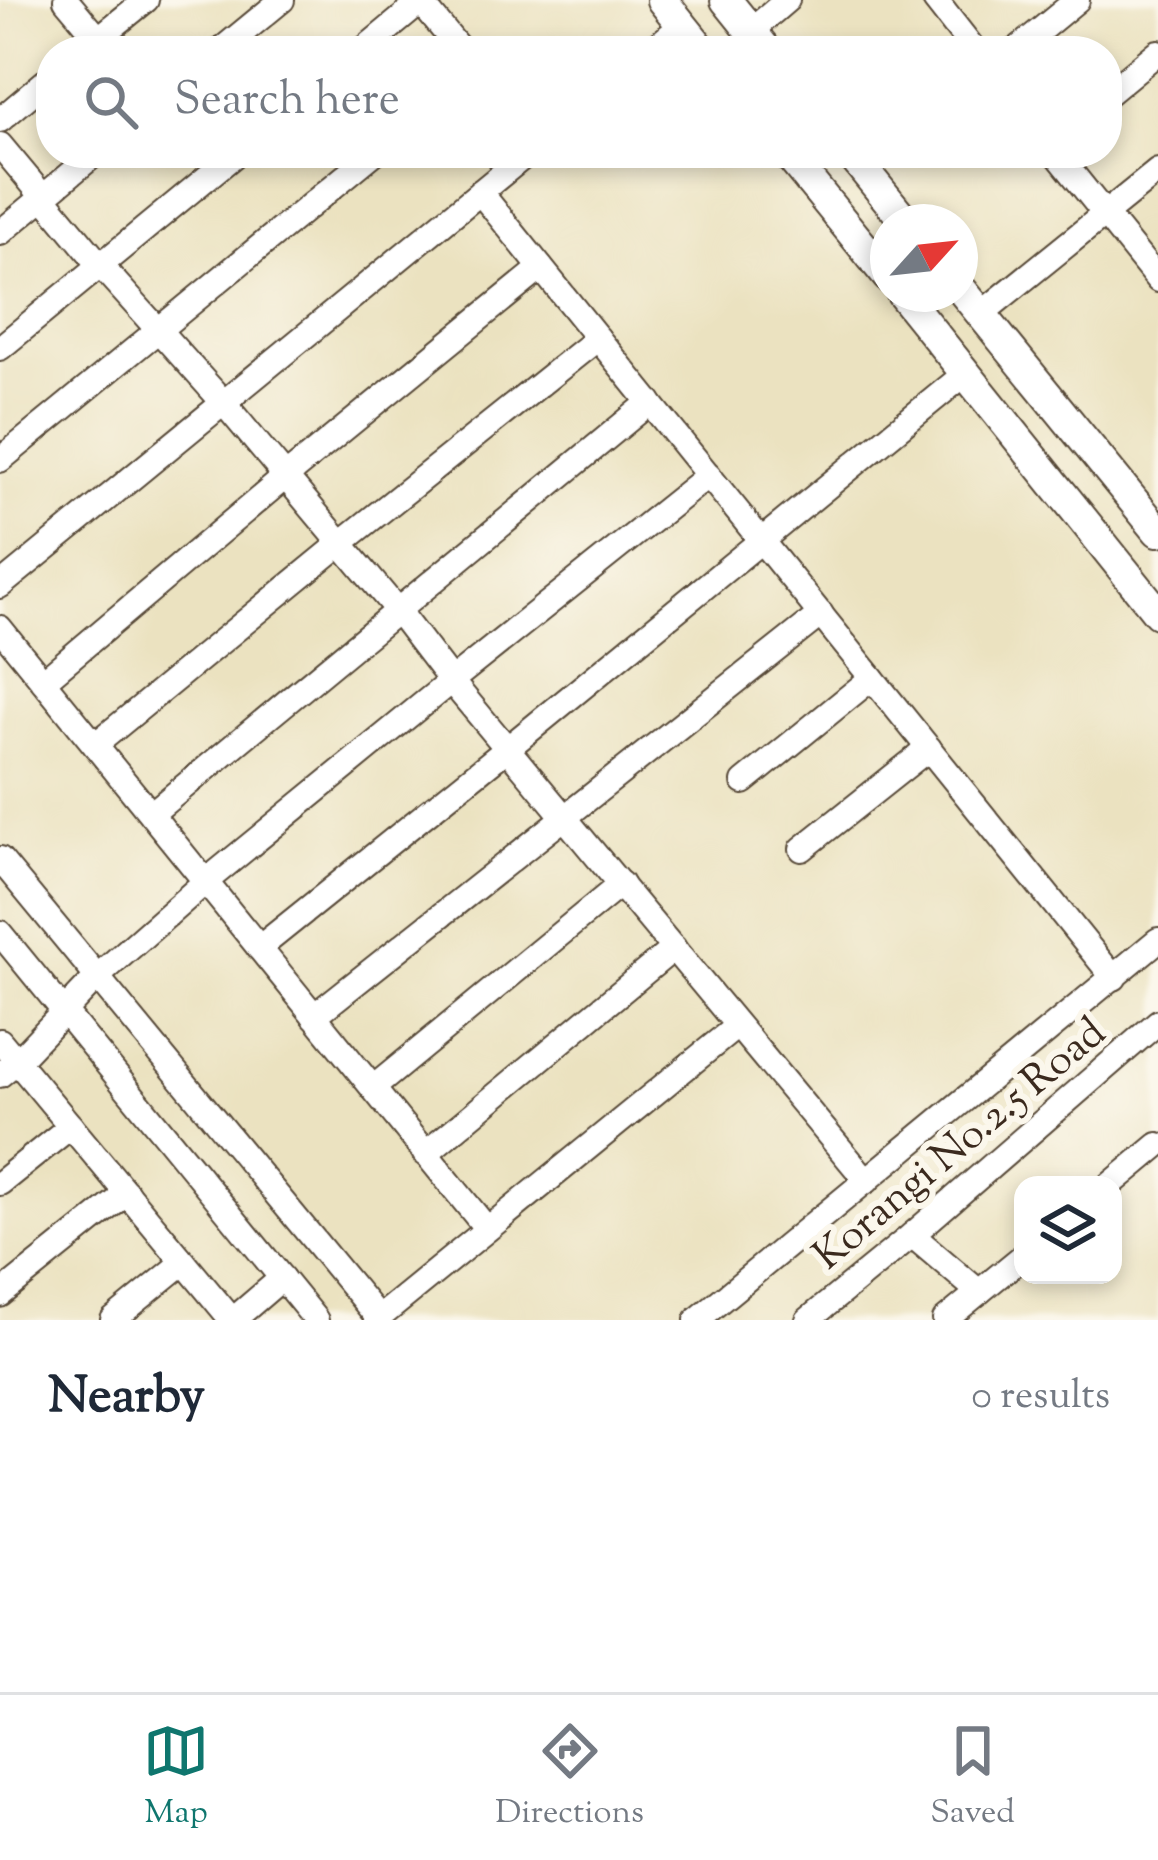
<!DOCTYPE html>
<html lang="en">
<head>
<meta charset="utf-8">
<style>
	:root { --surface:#fff; --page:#f2f2f3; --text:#1f2937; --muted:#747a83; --line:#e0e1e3; --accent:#0f766e }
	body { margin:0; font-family:"Sorts Mill Goudy",serif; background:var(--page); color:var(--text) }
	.controls { position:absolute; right:36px; bottom:36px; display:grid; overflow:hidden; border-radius:24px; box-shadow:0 6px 18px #0003 }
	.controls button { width:108px; height:108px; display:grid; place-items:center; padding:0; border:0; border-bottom:3px solid var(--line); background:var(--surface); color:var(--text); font:60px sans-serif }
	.compass { position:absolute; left:870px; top:204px; width:108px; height:108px; border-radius:50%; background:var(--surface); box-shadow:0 6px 18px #0003; rotate:63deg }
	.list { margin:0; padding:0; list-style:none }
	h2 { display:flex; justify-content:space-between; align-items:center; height:156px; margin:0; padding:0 48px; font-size:51px }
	h2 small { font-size:39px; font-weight:400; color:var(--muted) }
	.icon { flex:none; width:66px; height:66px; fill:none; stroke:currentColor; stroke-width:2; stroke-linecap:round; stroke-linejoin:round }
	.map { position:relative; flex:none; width:1158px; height:1320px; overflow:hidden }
	.search { position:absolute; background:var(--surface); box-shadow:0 6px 18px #0003; left:36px; right:36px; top:36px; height:132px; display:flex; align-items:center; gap:30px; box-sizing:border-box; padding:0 42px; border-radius:48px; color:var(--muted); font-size:45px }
	.sheet { height:372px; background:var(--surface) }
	nav { display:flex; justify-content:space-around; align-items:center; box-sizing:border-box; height:168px; border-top:3px solid var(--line); background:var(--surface); font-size:33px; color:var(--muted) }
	nav a { display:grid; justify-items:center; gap:6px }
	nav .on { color:var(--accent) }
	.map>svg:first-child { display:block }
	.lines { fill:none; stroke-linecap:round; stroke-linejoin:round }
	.minor-casing { stroke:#554636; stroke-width:28 }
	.major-casing { stroke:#554636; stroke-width:34 }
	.minor { stroke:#fff; stroke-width:24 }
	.major { stroke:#fff; stroke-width:30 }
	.labels { text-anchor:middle; stroke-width:12; stroke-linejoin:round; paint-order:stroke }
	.street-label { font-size:42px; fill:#3b2a1e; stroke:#fbf7ec }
</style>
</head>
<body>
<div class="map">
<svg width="1158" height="1320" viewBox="0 0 1158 1320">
	<rect width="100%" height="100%" fill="#fbf7ec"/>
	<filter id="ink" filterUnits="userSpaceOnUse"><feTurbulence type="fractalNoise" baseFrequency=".00833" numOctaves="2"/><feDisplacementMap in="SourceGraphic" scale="24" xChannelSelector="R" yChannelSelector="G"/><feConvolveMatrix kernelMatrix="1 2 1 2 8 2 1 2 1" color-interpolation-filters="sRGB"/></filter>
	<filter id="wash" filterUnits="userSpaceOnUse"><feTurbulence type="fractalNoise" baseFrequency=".004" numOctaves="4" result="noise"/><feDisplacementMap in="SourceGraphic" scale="48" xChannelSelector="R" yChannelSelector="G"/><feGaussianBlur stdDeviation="2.7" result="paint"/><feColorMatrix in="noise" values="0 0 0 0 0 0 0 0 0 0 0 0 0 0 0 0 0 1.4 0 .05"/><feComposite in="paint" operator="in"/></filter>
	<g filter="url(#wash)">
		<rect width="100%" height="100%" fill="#ebe2c0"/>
	</g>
	<g filter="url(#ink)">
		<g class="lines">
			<defs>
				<g id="minor">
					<polyline points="66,0 98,38"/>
					<polyline points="419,0 461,51"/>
					<polyline points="935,0 975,51"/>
					<polyline points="751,31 787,0"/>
					<polyline points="83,51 146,0"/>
					<polyline points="220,51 282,0"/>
					<polyline points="362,51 421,2"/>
					<polyline points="651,51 682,25"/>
					<polyline points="1015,51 1077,0"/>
					<polyline points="1107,94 1158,52"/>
					<polyline points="0,120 51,77"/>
					<polyline points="0,145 100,265 223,402 396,609 451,681 867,1181"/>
					<polyline points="1056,153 1158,280"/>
					<polyline points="480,192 1114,978"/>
					<polyline points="0,233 96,153"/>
					<polyline points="981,314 1158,171"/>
					<polyline points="0,348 237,153"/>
					<polyline points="0,460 374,153"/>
					<polyline points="0,586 528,153"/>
					<polyline points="0,628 487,1229"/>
					<polyline points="43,681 285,477 541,268"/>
					<polyline points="95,745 340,544 598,338"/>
					<polyline points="744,782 872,678"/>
					<polyline points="151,814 650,402"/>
					<polyline points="802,849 929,748"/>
					<polyline points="0,859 380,1320"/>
					<polyline points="0,933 316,1320"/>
					<polyline points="259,948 508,748 966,373"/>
					<polyline points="314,1016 821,614"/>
					<polyline points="0,1041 232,1320"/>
					<polyline points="0,1075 17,1061 97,977 205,882 451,681 709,475"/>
					<polyline points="373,1088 621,884"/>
					<polyline points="425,1154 674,948"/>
					<polyline points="0,1183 71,1126"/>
					<polyline points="1110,1185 1158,1145"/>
					<polyline points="912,1235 979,1292"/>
					<polyline points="0,1295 127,1193"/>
					<polyline points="113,1320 184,1262"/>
					<polyline points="233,1320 282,1278"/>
					<polyline points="376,1320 737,1026"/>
					<polyline points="697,1320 1158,940"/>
					<polyline points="808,1320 912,1235 1158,1022"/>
					<polyline points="945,1320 1023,1256"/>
				</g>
				<g id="major">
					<polyline points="662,0 703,51"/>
					<polyline points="726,0 767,51"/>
					<polyline points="787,153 888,277"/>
					<polyline points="850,153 906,222"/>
					<polyline points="960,288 1158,531"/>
					<polyline points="902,294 1158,613"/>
				</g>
			</defs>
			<use href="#minor" class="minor-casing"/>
			<use href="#major" class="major-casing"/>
			<use href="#minor" class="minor"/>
			<use href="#major" class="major"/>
		</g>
	</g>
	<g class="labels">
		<g class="street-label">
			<text transform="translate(958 1142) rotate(-40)" y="15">Korangi No.2.5 Road</text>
		</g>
	</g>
</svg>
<div class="controls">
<button><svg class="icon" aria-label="layers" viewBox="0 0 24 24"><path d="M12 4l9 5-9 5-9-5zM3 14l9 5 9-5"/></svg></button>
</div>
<svg class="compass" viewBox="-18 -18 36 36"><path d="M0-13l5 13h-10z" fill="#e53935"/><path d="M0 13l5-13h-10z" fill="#747a83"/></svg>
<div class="search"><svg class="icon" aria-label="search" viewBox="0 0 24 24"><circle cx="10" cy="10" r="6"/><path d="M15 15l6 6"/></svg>Search here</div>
</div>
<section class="sheet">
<h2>Nearby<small>0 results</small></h2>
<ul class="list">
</ul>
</section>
<nav>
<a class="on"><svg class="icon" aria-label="map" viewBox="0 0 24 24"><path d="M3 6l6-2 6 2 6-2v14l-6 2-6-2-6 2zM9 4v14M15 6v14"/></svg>Map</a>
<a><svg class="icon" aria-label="directions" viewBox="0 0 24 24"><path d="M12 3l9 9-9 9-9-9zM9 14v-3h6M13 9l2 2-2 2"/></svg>Directions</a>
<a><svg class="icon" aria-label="saved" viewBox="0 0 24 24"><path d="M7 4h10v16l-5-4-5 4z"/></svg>Saved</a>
</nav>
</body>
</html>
